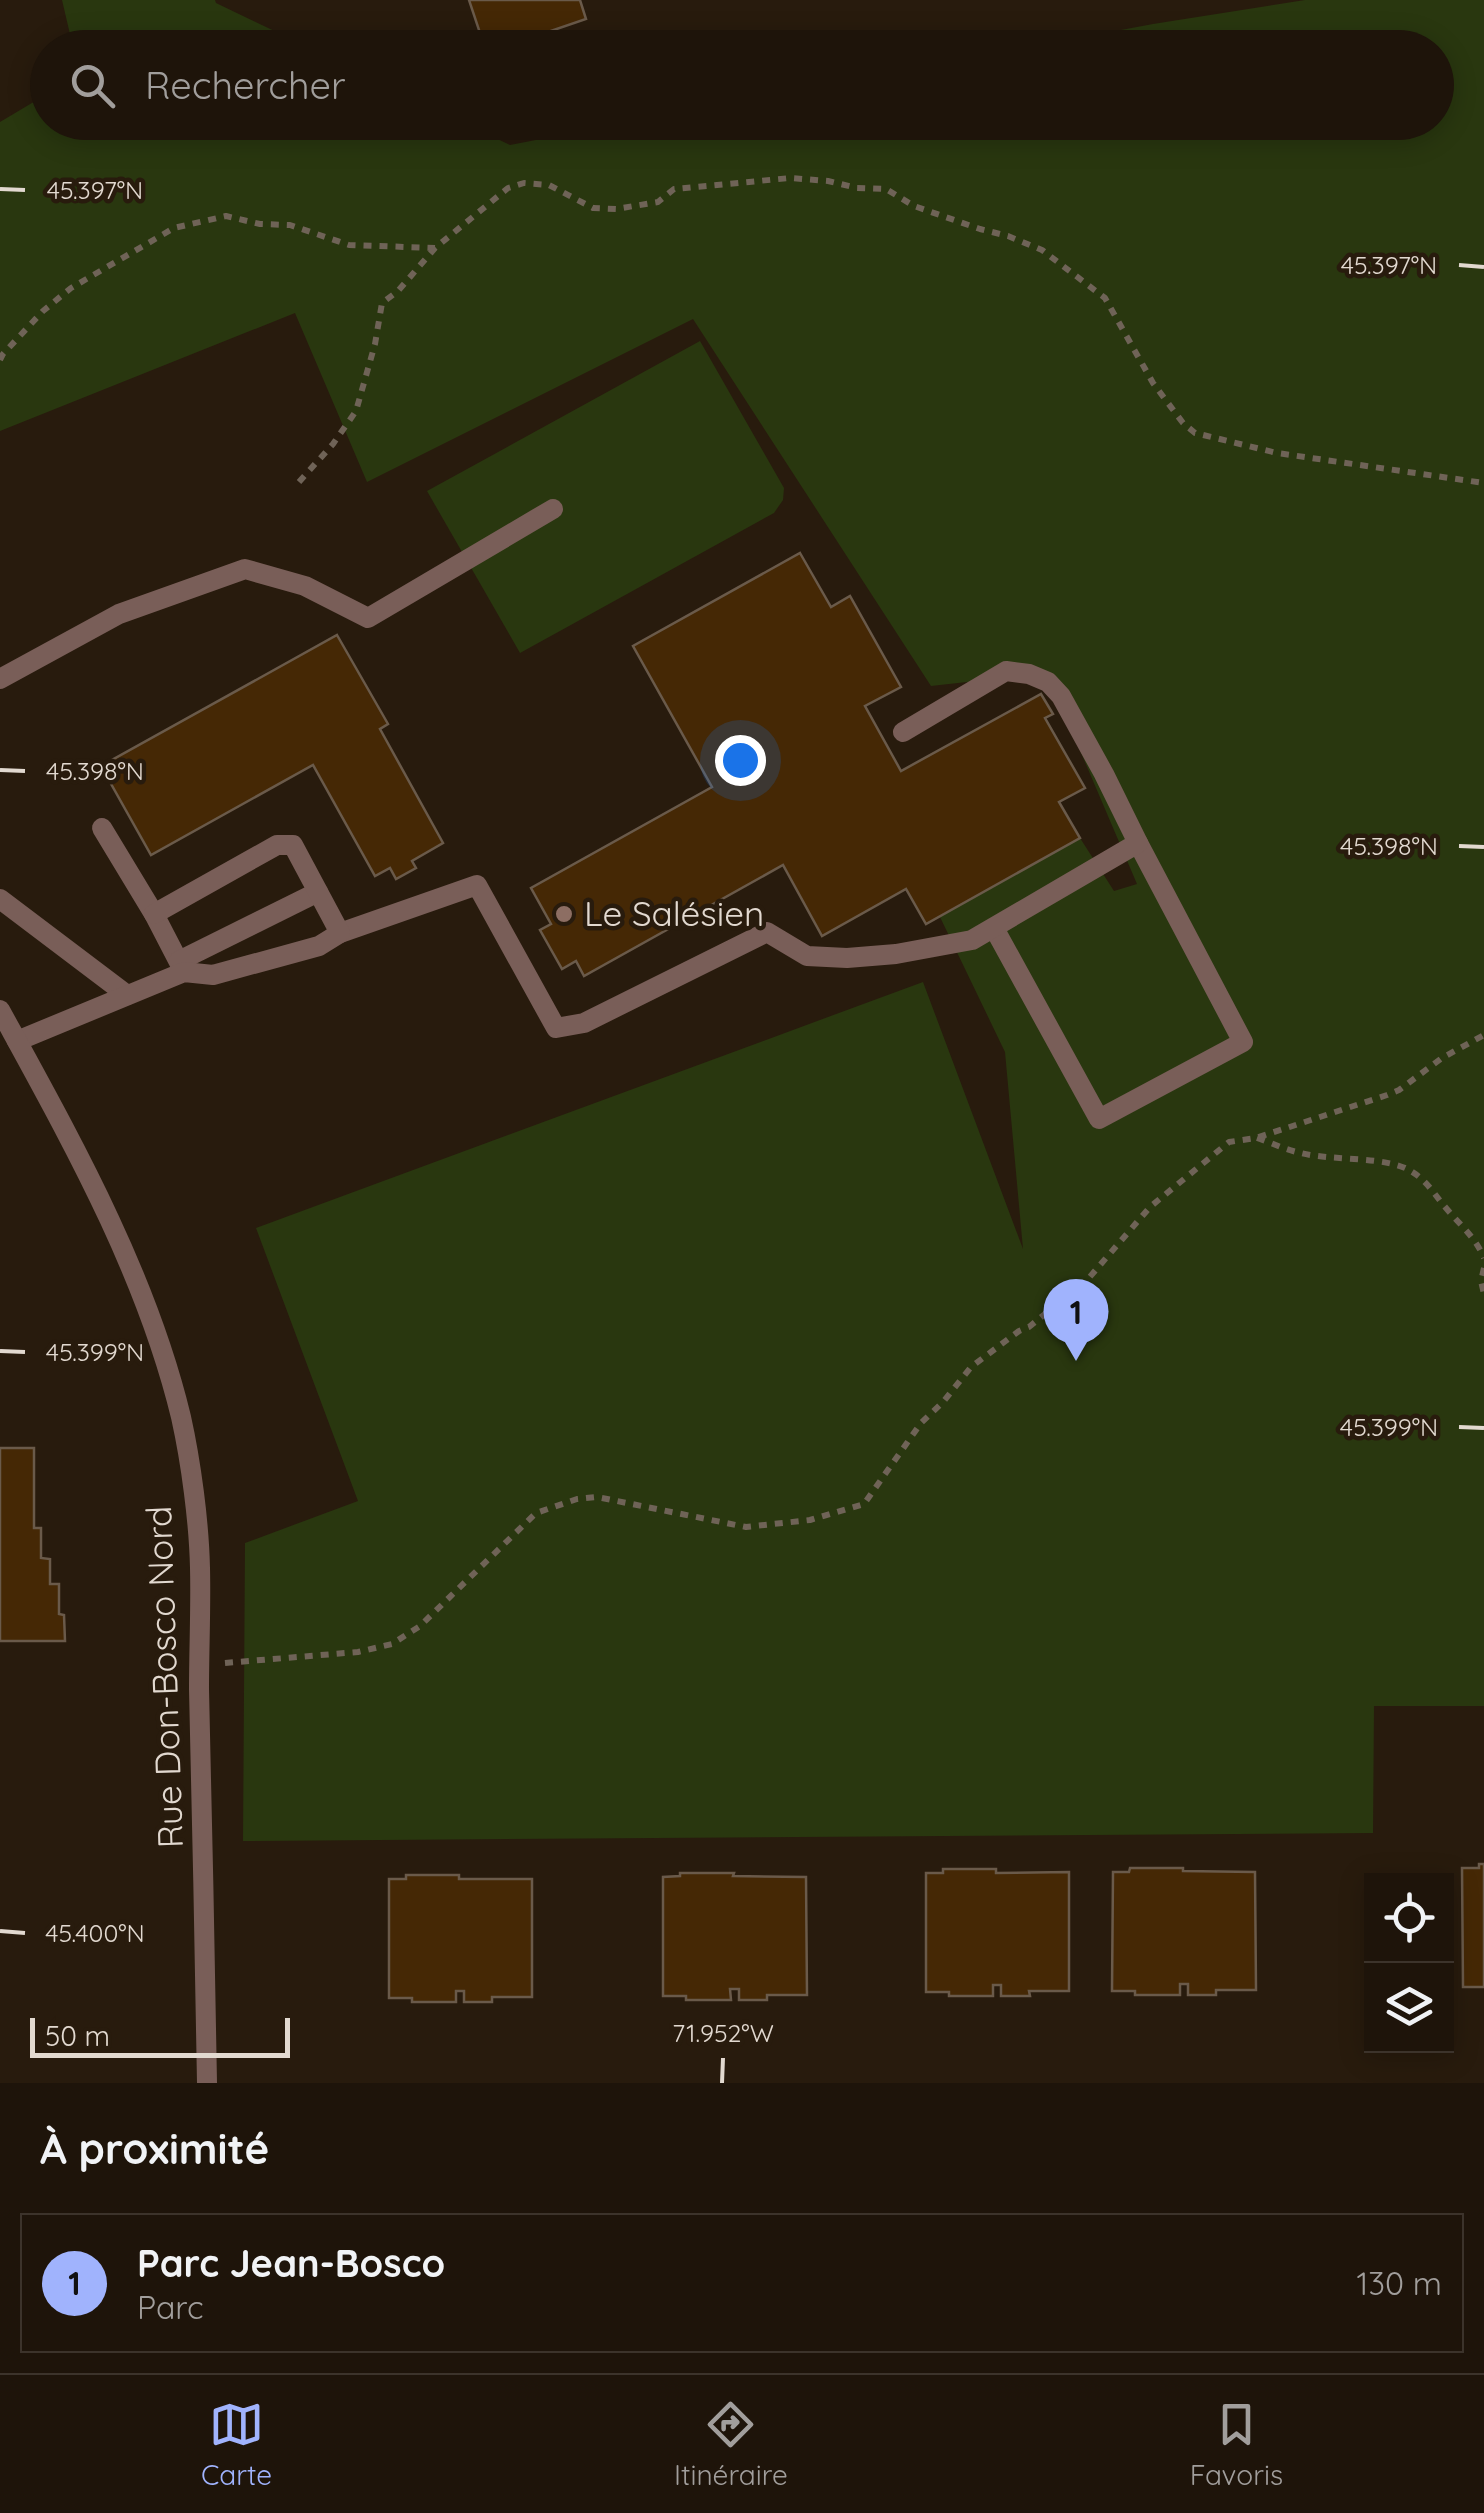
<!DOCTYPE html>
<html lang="fr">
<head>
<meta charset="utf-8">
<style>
	:root { --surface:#1e140a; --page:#261d13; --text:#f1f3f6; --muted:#a19e9c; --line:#3c332b; --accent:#a0b3fd }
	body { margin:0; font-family:Quicksand,sans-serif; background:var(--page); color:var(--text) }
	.controls { position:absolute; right:30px; bottom:30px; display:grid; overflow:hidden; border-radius:0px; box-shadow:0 5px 25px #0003 }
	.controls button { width:90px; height:90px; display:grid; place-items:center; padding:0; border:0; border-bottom:2px solid var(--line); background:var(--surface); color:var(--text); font:50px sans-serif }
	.scale { position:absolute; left:30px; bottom:25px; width:260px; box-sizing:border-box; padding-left:10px; border:5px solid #e2d9d0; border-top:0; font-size:28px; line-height:35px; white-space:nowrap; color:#e2d9d0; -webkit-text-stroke:8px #281b0d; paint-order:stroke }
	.you { position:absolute; left:740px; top:760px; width:35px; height:35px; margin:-25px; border:8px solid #fff; border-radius:50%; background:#1a73e8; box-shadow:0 0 0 15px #1a73e833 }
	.badge { display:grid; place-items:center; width:65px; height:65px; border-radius:50%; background:var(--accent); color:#111; font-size:32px; font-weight:700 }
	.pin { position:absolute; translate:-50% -82px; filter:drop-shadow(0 2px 5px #0008) }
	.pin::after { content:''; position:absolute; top:52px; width:35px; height:30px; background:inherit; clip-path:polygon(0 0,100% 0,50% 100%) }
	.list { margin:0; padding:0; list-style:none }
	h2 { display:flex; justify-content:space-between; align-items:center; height:130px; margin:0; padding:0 40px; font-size:42px }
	h2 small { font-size:32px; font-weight:400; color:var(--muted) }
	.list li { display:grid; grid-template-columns:65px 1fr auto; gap:30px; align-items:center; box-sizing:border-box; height:140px; margin:0 20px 20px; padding:0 20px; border:2px solid var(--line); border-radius:0px }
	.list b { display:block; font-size:38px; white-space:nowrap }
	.list p { margin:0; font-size:32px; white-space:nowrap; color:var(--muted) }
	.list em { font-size:32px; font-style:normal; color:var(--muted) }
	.icon { flex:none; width:55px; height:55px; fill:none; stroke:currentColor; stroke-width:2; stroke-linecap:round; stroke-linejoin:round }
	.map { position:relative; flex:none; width:1484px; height:2083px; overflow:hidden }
	.search { position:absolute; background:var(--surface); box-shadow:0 5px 25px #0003; left:30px; right:30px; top:30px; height:110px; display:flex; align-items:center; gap:25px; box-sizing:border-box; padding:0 35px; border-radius:55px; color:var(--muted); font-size:38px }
	.sheet { height:290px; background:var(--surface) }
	nav { display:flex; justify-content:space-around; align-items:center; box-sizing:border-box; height:140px; border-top:2px solid var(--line); background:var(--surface); font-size:28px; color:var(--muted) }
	nav a { display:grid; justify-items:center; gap:5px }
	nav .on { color:var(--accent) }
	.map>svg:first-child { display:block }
	.green { fill:#29370f }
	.building { fill:#452805; stroke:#6a5a4a; stroke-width:2.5 }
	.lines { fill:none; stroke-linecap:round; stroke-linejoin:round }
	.path { stroke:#6f6357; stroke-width:6; stroke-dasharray:8 8; stroke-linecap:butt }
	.service { stroke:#795e58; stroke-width:20 }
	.minor { stroke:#795e58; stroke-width:20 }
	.ticks { fill:none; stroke:#e2d9d0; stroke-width:4 }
	.education-dot { fill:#8d6e63; stroke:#281b0d; stroke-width:4 }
	.labels { text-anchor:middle; stroke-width:9; stroke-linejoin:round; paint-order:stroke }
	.poi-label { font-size:35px; fill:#e2d9d0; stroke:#281b0d; text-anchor:start }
	.street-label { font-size:35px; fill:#e2d9d0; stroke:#281b0d }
	.ticks-label { font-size:25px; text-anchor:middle; fill:#e2d9d0; stroke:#281b0d; stroke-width:9; stroke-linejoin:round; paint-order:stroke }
</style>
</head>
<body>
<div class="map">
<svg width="1484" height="2083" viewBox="0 0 1484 2083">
	<rect width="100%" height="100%" fill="#281b0d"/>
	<g class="green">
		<polygon points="62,0 215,0 216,3 308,47 73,47"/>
		<polygon points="1305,0 1484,0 1484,1706 1374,1706 1373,1833 243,1841 245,1543 358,1501 256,1228 923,982 1023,1249 1005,1052 940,917 1080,838 1114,891 1137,884 1047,673 931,686 693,319 367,482 295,313 0,431 0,122 47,94 48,122 464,123 510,145 629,122 1436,122 1436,48 1030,47 1153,24"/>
		<polygon points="700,341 784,488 783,500 774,513 520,653 427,491"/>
	</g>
	<g class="building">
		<polygon points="469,0 580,0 586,19 501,48 485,48"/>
		<polygon points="800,553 831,607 850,596 901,687 865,706 901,771 1041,694 1053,714 1045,718 1085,788 1059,802 1080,838 926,924 906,889 822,936 783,865 584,976 576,961 562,969 540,930 551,924 531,888 712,787 633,646"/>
		<polygon points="337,635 388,724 380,729 443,843 412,861 416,868 396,879 390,868 375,876 313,765 151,855 101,766"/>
		<polygon points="0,1448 34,1448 34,1528 41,1528 41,1558 50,1559 50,1584 59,1584 59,1614 64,1615 65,1641 0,1641"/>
		<polygon points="1479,1864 1484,1864 1484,1987 1463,1987 1462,1868 1479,1868"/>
		<polygon points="1130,1868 1183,1868 1183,1871 1255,1872 1256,1990 1216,1990 1216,1995 1188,1995 1188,1984 1180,1984 1180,1995 1135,1995 1135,1991 1112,1991 1113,1872 1129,1872"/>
		<polygon points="943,1869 996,1869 996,1873 1069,1872 1069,1991 1029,1991 1030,1996 1001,1996 1001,1985 993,1985 993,1996 949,1996 949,1992 926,1992 926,1873 943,1873"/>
		<polygon points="680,1873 734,1873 733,1876 806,1877 807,1995 767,1995 767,2000 739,2000 739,1989 730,1989 731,2000 686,2000 686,1996 663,1996 663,1877 680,1876"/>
		<polygon points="406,1875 459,1875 459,1879 532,1879 532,1997 492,1997 492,2002 464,2002 464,1991 456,1991 456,2002 412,2002 412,1998 389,1998 389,1879 406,1879"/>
	</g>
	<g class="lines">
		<g class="path">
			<polyline points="0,360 3,354 43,311 71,288 174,228 226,216 260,224 290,225 349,245 435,248"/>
			<polyline points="299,482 333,444 356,411 375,344 382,303 398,291 435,248 508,188 524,183 549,185 593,208 616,209 658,202 674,189 790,178 828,181 857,188 886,189 914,206 980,229 1008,236 1042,250 1105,298 1153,383 1183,423 1195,433 1277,453 1484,483"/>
			<path d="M1257 1138C1272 1143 1286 1150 1301 1153 1332 1161 1384 1156 1409 1170 1427 1180 1433 1193 1446 1208 1460 1225 1476 1238 1484 1258"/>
			<polyline points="1484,1268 1481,1281 1484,1294"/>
			<polyline points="225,1663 358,1652 392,1644 420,1626 536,1513 577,1499 597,1497 746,1527 810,1520 864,1504 921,1423 943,1402 971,1367 1019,1331 1029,1327 1088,1279 1150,1207 1229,1142 1256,1138 1387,1095 1399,1090 1442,1058 1484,1035"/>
		</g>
		<g class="service">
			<polyline points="0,679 119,614 245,569 305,586 368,618 553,509"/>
			<polyline points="102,828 154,914 184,972"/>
			<polyline points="0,899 127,995"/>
			<polyline points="994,928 1099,1119 1243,1042 1138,843"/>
			<polyline points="340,933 477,885 556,1028 584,1023 767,932 807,956 847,958 896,954 972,940 1138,843 1104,774 1061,696 1048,682 1029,674 1006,671 903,732"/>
			<polyline points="179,961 318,892"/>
			<polyline points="17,1041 184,972 213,975 319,946 340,933 293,845 277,845 154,914"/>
		</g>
		<path class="minor" d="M0 1010C71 1140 146 1272 181 1417 191 1462 199 1522 200 1568 201 1608 199 1649 199 1689 202 1820 205 1952 207 2083"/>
	</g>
	<path class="ticks" d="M0 189 25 190M1459 265 1484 267M0 770 25 771M1459 846 1484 847M0 1351 25 1352M1459 1427 1484 1428M0 1931 25 1933M722 2083 723 2058"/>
	<circle class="education-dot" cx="564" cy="914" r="10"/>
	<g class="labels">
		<g class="poi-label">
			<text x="584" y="926">Le Salésien</text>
		</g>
		<g class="street-label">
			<text transform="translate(165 1677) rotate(-92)" y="12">Rue Don-Bosco Nord</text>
		</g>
	</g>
	<g class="ticks-label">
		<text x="95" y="199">45.397°N</text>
		<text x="1389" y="274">45.397°N</text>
		<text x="95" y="780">45.398°N</text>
		<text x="1389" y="855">45.398°N</text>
		<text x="95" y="1361">45.399°N</text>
		<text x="1389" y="1436">45.399°N</text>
		<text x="95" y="1942">45.400°N</text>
		<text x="723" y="2042">71.952°W</text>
	</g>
</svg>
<div class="controls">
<button><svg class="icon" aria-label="locate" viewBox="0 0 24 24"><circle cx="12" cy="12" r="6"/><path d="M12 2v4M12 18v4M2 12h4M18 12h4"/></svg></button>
<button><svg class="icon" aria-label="layers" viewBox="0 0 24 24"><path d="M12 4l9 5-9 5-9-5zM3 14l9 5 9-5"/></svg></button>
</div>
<div class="scale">50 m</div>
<div class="you"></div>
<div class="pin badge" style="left:1076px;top:1361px">1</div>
<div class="search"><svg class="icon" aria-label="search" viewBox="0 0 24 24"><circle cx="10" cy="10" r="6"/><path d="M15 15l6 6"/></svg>Rechercher</div>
</div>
<section class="sheet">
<h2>À proximité<small></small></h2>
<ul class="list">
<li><span class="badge">1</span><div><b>Parc Jean-Bosco</b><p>Parc</p></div><em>130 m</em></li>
</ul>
</section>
<nav>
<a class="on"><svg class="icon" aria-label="map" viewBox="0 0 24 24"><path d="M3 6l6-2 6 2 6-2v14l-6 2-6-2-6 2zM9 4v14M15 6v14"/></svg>Carte</a>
<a><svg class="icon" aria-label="directions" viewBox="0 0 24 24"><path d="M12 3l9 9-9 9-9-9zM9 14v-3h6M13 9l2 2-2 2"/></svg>Itinéraire</a>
<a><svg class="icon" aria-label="saved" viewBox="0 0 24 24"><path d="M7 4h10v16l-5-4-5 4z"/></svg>Favoris</a>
</nav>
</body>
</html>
